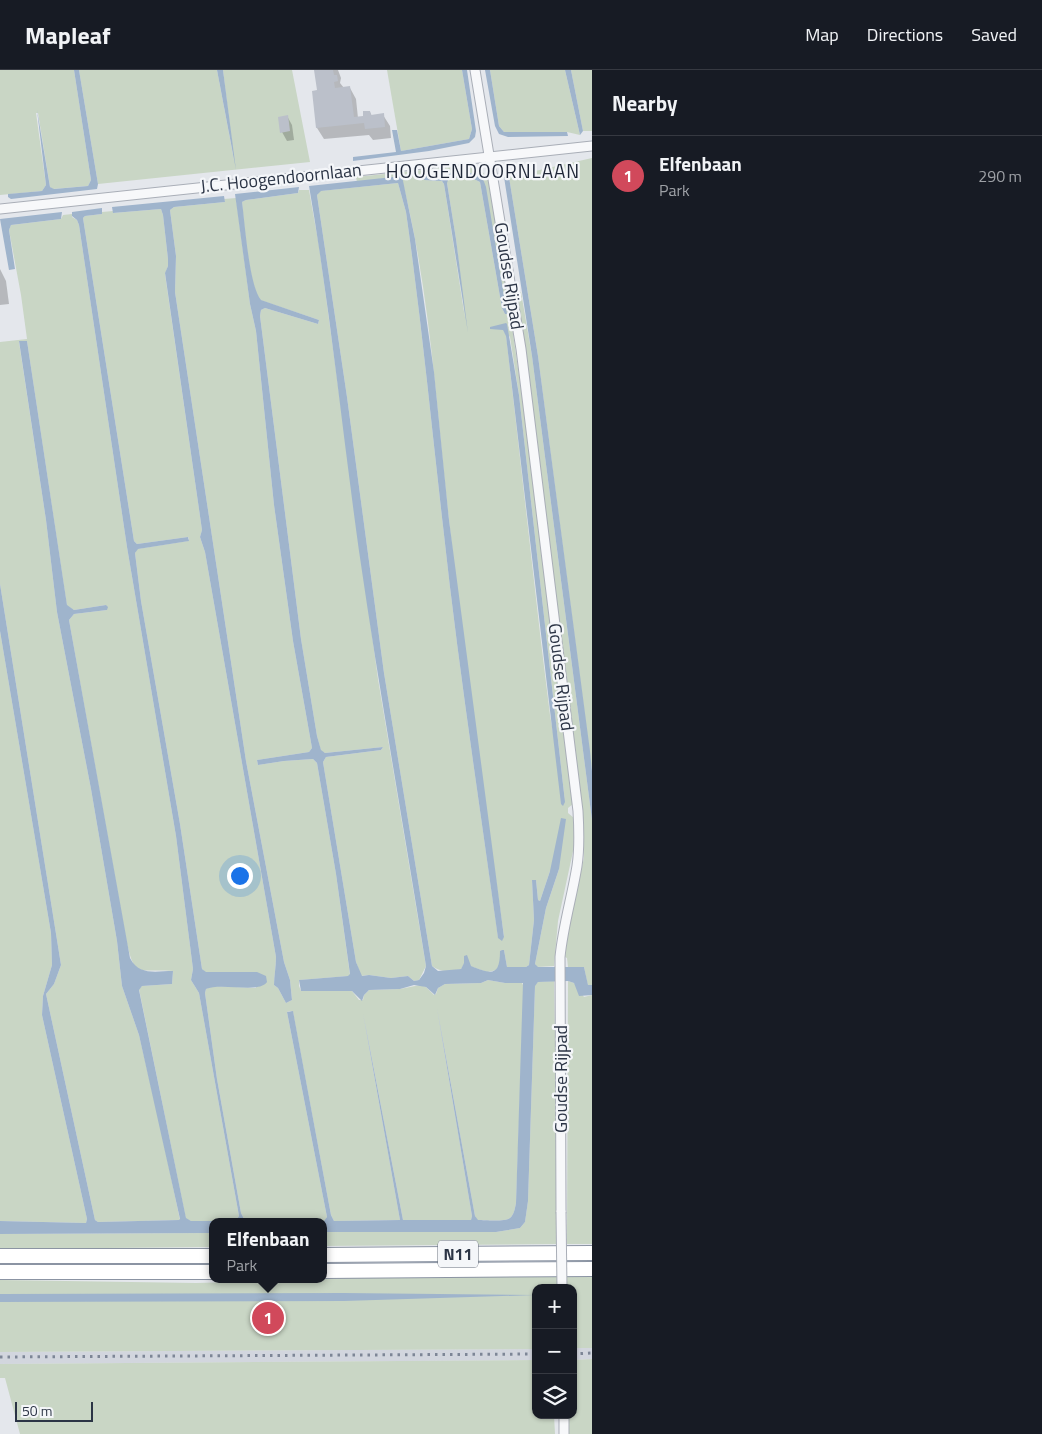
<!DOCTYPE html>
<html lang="en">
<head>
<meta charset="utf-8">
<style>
	:root { --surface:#171b24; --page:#242831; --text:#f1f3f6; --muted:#9ea1a6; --line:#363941; --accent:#d1495b }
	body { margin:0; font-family:"Titillium Web",sans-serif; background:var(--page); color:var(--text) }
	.controls { position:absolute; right:15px; bottom:15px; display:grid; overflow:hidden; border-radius:10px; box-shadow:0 1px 4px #0004 }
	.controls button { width:45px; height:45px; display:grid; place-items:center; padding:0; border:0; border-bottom:1px solid var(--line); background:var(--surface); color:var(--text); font:25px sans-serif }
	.scale { position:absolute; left:15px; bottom:12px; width:78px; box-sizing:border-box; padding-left:5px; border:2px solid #2b3445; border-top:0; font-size:14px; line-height:18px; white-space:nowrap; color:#2b3445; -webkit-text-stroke:4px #f4f6f9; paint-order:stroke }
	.you { position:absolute; left:239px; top:805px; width:18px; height:18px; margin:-12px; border:4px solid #fff; border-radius:50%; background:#1a73e8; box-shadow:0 0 0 8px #1a73e833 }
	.badge { display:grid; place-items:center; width:32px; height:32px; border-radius:50%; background:var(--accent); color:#fff; font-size:16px; font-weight:700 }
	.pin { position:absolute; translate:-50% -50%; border:2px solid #fff; box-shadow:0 1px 5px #0006 }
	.popup { position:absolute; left:209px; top:1148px; width:118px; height:65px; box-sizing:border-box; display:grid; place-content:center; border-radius:10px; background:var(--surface); filter:drop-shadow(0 1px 4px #0005); font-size:16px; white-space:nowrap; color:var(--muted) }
	.popup b { font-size:19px; color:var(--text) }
	.popup::after { content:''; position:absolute; left:50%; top:100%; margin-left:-10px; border:10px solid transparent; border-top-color:var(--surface) }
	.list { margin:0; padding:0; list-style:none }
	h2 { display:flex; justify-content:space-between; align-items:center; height:65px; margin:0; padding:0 20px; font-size:21px }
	h2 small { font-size:16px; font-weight:400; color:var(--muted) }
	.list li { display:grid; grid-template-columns:32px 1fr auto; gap:15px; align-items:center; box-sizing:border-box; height:80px; padding:0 20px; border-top:1px solid var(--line) }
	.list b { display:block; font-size:19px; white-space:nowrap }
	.list p { margin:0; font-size:16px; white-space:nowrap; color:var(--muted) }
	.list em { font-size:16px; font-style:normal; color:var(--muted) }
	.icon { flex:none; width:28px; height:28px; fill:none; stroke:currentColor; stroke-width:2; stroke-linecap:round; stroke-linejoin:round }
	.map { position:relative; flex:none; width:592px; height:1364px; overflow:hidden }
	header { display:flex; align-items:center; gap:30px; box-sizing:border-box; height:70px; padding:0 25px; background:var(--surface); border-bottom:1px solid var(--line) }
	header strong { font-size:24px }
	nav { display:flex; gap:28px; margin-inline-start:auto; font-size:18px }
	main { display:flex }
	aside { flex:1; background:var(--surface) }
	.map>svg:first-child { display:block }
	.built { fill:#d2d6de }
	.green { fill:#c9d6c5; fill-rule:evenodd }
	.water { fill:#9fb4cc }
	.shadow { fill:#0003 }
	.building { fill:#bbc0ca }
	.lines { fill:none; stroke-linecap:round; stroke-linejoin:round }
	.minor-casing { stroke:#a9aeb7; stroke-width:11 }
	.trunk-casing { stroke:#8b94a3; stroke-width:16 }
	.minor { stroke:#f7f8fa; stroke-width:9 }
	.trunk { stroke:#fff; stroke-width:14 }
	.rail { stroke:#7d8696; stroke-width:3; stroke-dasharray:2.5 5; stroke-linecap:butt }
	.minor-bridge-casing { stroke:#a9aeb7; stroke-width:11; stroke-linecap:butt }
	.minor-bridge { stroke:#f7f8fa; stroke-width:9 }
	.labels { text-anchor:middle; stroke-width:4.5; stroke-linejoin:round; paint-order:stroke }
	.shield { fill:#f4f6f9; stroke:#676e7b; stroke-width:1 }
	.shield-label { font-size:16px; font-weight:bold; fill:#2b3445 }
	.street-label { font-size:18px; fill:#2b3445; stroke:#f4f6f9 }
	.neighbourhood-label { font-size:19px; letter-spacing:1px; fill:#1d2536; stroke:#f4f6f9 }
</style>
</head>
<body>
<header>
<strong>Mapleaf</strong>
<nav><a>Map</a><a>Directions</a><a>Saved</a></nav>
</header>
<main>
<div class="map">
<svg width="592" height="1364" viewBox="0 0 592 1364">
	<rect width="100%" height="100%" fill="#e4e7ec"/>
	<g class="built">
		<polygon points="573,1278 592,1278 592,1289 573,1290"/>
		<polygon points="536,1279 536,1290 0,1294 0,1282"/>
	</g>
	<g class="green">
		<polygon points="0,0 74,0 91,110 88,116 53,119 50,117 38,43 36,43 46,115 42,121 0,125"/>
		<polygon points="79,0 217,0 234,90 223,0 292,0 310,92 98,114"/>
		<polygon points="387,0 462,0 472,59 469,69 401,81"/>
		<polygon points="490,0 565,0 580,65 567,62 504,62 499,56"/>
		<polygon points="571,0 592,0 592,61 583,61"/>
		<polygon points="592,88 592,701 538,286 509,107"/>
		<path d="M470 95C482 99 486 104 490 116 524 321 549 527 573 734L568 738V743L574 748 575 772 558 851 554 896 537 897 535 894 546 838 559 799 550 801 540 831 538 830 536 810H532L534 850 529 895 526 897H507L504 880 500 881V894L497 900 487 902 464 894 461 899C450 901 441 903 432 896L384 603 347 327 317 125 320 121 398 113 406 142C421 246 431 352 443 456 458 594 479 731 498 867L502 870 504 866C484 728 464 589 449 450 436 335 430 218 401 106L357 112 356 107ZM468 102 483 109 505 244 502 238 480 112C471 106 457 106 447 110V113L456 169 465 248 444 114 442 111 424 110V105ZM503 260 510 267 519 325 565 732 550 645 541 572 506 265Z"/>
		<path d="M299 120H309L319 176 378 609 426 896 419 910 414 911 408 906 391 908 369 905 361 906 356 892 323 692 326 687 381 680 383 677 325 683 321 681 317 666 301 569 260 246 261 240 265 238 318 254 319 250 260 230C249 216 244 153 242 132L246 130 298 123Z"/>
		<path d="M236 128 250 234 256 261 274 435 293 571 312 678 309 682 257 690 258 695 284 691 313 689 317 693 336 804 350 905 349 906 299 910V916L301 921H352L359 930H363L364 925 369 920 400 919 420 915 426 917 434 925 436 924 438 918 445 914 481 913 488 910 505 913H522L524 917 516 1133C515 1138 514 1145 510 1148 505 1152 484 1150 477 1150L475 1146 437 938 472 1146 471 1150H403L363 943 400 1150 334 1151 331 1145 293 942 290 941 287 942 327 1147 325 1151H245L241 1143 217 1009 205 923 206 919 213 916 256 918 257 902H205L202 899 180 754 141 531 135 483 137 479 188 471 189 469 188 467 137 474 134 471 83 148 85 146 102 144V142L113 141V143L161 139 163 145 168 189V196L165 204 202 460 200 467 205 482 276 887C276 897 274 906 274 915L278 918 286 933 292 930 290 910 284 892 246 691 175 222 176 186 170 140 174 137 225 132 224 129Z"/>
		<path d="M72 144V147L77 150 79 155 127 477 176 766 193 899 191 910 199 923 239 1146 236 1151H191L186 1149 139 919 142 916 172 914 173 901C137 898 135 910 126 869L69 550 74 544 107 540 106 535 74 540 67 536 27 271 19 272 46 450 57 542 91 719 117 871 122 916 139 965 159 1051 180 1150 98 1152 95 1150 46 924 54 914 61 895 0 514V272L27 269 21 225 9 160 11 155 61 149 63 145Z"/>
		<polygon points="521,222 532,286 592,750 592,915 588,916 584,897 568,897 567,888 565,887 568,860 584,788 584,756 516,224"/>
		<polygon points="0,561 51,863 52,895 43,926 42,945 87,1149 86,1153 0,1151"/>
		<polygon points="554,911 558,1139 556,1174 323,1176 323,1162 496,1162 520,1158 525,1152 528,1131 535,915 538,912"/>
		<polygon points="568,911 574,913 584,927 592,925 592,1174 567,1174"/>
		<polygon points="213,1163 213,1177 0,1179 0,1164"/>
		<polygon points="592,1206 592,1278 573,1278 573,1218 536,1218 536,1279 0,1282 0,1210 196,1213 233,1212 251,1209 323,1209 323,1207"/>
		<polygon points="592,1289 592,1364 569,1364 569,1345 573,1345 573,1290"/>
		<polygon points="536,1290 536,1345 554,1345 555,1364 20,1364 5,1308 0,1308 0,1294"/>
	</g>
	<g class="water">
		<polygon points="74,0 79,0 98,114 97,119 11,129 8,127 8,124 42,121 46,115 37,40 50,117 54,119 88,116 91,110"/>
		<polygon points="217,0 223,0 236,100"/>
		<polygon points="462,0 467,0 476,61 475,67 469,73 429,81 353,91 353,87 396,82 392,60 397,60 401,81 469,69 472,59"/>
		<polygon points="485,0 490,0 499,56 504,62 567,62 568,66 508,67 499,64 495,56"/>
		<polygon points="565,0 571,0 583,61 580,65"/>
		<path d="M468 102 483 109 486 117 507 244H505L502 238 480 112C471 106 457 106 448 110L447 113 456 169 468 263 444 114 442 111 424 110V104Z"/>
		<path d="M402 106 415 169 434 302 449 450 504 867 502 871 498 868C479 731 458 594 443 456 431 352 421 246 406 142L398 113 321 121 317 125 347 327 384 603 432 896 438 901 461 899 464 893V886L467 885 471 896C491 904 500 907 500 881L502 880H504L507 897H526L529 895 534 850 532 810H536L538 830 540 831 550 801 561 748 566 749 559 799 546 838 535 894 538 897H584L588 915H592V925L579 926 574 913 568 911 538 912 535 916 528 1131 525 1152 520 1158 496 1162H323V1152H213V1163L0 1164V1151L86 1153 87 1149 42 945 43 926 52 895 51 863 0 561V514L61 895 54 914 46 924 95 1150 98 1152 179 1150 180 1149 139 965 122 916 117 871 91 719 57 542 46 450 19 271H27L67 535 74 540 106 535 108 537 107 540 74 544 69 550 130 888C139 906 156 901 173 901L172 914 142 916 139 920 186 1148 191 1151H236L239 1146 199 923 191 910 193 899 176 766 127 477 79 155 77 150 72 146V142L102 138V144L85 146 83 148 134 471 137 474 188 467 189 471 138 479 135 483 141 531 180 754 202 899 206 902H257L266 906 267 912C259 924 221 912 206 919L205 923 217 1009 241 1143 245 1151H324L327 1147 287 942 293 941 331 1145 334 1151 400 1150 363 943 403 1150H471L472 1146 437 938 475 1146 478 1150C485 1150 505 1152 510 1148 514 1145 515 1138 516 1133L523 913H505L488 910 481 913 445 914 438 918 435 925 426 917 414 915 400 919 369 920 364 925 362 931 352 921H301L299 910 348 906 350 904 336 804 317 693 313 689 284 691 258 695 257 690 309 682 312 678 293 571 274 435 256 261 250 234 235 124 299 117 298 123 246 130 242 132C245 153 249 216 261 230L319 250 318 254 265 238 261 240 260 246 301 569 317 666 321 680 325 683 383 677 381 680 326 687 323 692 356 892 362 906 369 905 391 908 408 906 414 911 419 910 424 903 426 896C404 758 379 620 359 481 342 359 330 237 309 116Z"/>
		<polygon points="504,107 509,107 538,286 590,681 592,701 592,750 532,286"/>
		<path d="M224 126 225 132 174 137 170 140 176 186 175 222 246 691 284 892 290 910 292 930 286 933 278 918 274 915C274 906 276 897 276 887L205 482 200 467 202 460 165 203 168 196V189L163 145 161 139 113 143 112 137Z"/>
		<polygon points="62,142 61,149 11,155 9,160 15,199 9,200 0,149"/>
		<polygon points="506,253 507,254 519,325 565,732 563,736 561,734 506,266 503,260 490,259 490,257"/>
		<polygon points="343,1223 536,1225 344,1231 0,1232 0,1224"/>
	</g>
	<g class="shadow">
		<polygon points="316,0 338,0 341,8 340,13 344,18 350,18 356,29 358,48 365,47 370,42 372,46 383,45 390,56 391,68 373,70 369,65 324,69 317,58 318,21"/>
		<polygon points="287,46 292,55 294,70 287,71 282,62"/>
		<polygon points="0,199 6,211 9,234 0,235"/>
	</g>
	<g class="building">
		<polygon points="314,0 333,0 334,5 337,5 338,11 334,12 335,18 350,16 354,47 363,46 363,41 370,41 371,45 384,43 385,57 365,59 364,53 316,58 312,21 317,20"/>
		<polygon points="288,45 290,61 280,63 278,47"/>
	</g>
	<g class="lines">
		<defs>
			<g id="minor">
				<path d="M475 0 521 279 578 741C579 759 580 777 577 796 572 827 563 856 560 887L561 1142"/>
				<polyline points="0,139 592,76"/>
				<polyline points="564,1345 564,1364"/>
			</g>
			<g id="trunk">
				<polyline points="323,1185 592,1183"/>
				<polyline points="0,1186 213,1186"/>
				<polyline points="323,1201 592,1199"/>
				<polyline points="0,1202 213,1202"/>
			</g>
		</defs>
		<use href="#minor" class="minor-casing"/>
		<use href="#trunk" class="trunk-casing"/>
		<use href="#minor" class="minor"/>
		<use href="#trunk" class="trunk"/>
		<g class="rail">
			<polyline points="573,1284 592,1283"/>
			<polyline points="0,1287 536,1284"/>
		</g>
		<defs>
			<polyline id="minor-bridge" points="561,1142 562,1218"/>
		</defs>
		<use href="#minor-bridge" class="minor-bridge-casing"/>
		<use href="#minor-bridge" class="minor-bridge"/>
	</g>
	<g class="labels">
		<rect class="shield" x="438" y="1170.5" width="40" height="27" rx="4"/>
		<g class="shield-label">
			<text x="458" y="1190">N11</text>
		</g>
		<g class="street-label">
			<text transform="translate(281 108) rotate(-6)" y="6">J.C. Hoogendoornlaan</text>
			<text transform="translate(509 206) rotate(81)" y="6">Goudse Rijpad</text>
			<text transform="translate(561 607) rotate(83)" y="6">Goudse Rijpad</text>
			<text transform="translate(561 1009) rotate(-90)" y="6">Goudse Rijpad</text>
		</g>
		<g class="neighbourhood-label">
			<text x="483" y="108">HOOGENDOORNLAAN</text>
		</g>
	</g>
</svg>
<div class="controls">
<button>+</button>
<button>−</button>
<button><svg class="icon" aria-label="layers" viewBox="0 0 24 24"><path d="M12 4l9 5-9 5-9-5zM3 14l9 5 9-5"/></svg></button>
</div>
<div class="scale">50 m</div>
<div class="you"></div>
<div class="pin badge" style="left:268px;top:1248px">1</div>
<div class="popup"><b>Elfenbaan</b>Park</div>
</div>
<aside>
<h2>Nearby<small></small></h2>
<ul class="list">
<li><span class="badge">1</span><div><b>Elfenbaan</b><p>Park</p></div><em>290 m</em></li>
</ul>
</aside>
</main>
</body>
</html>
